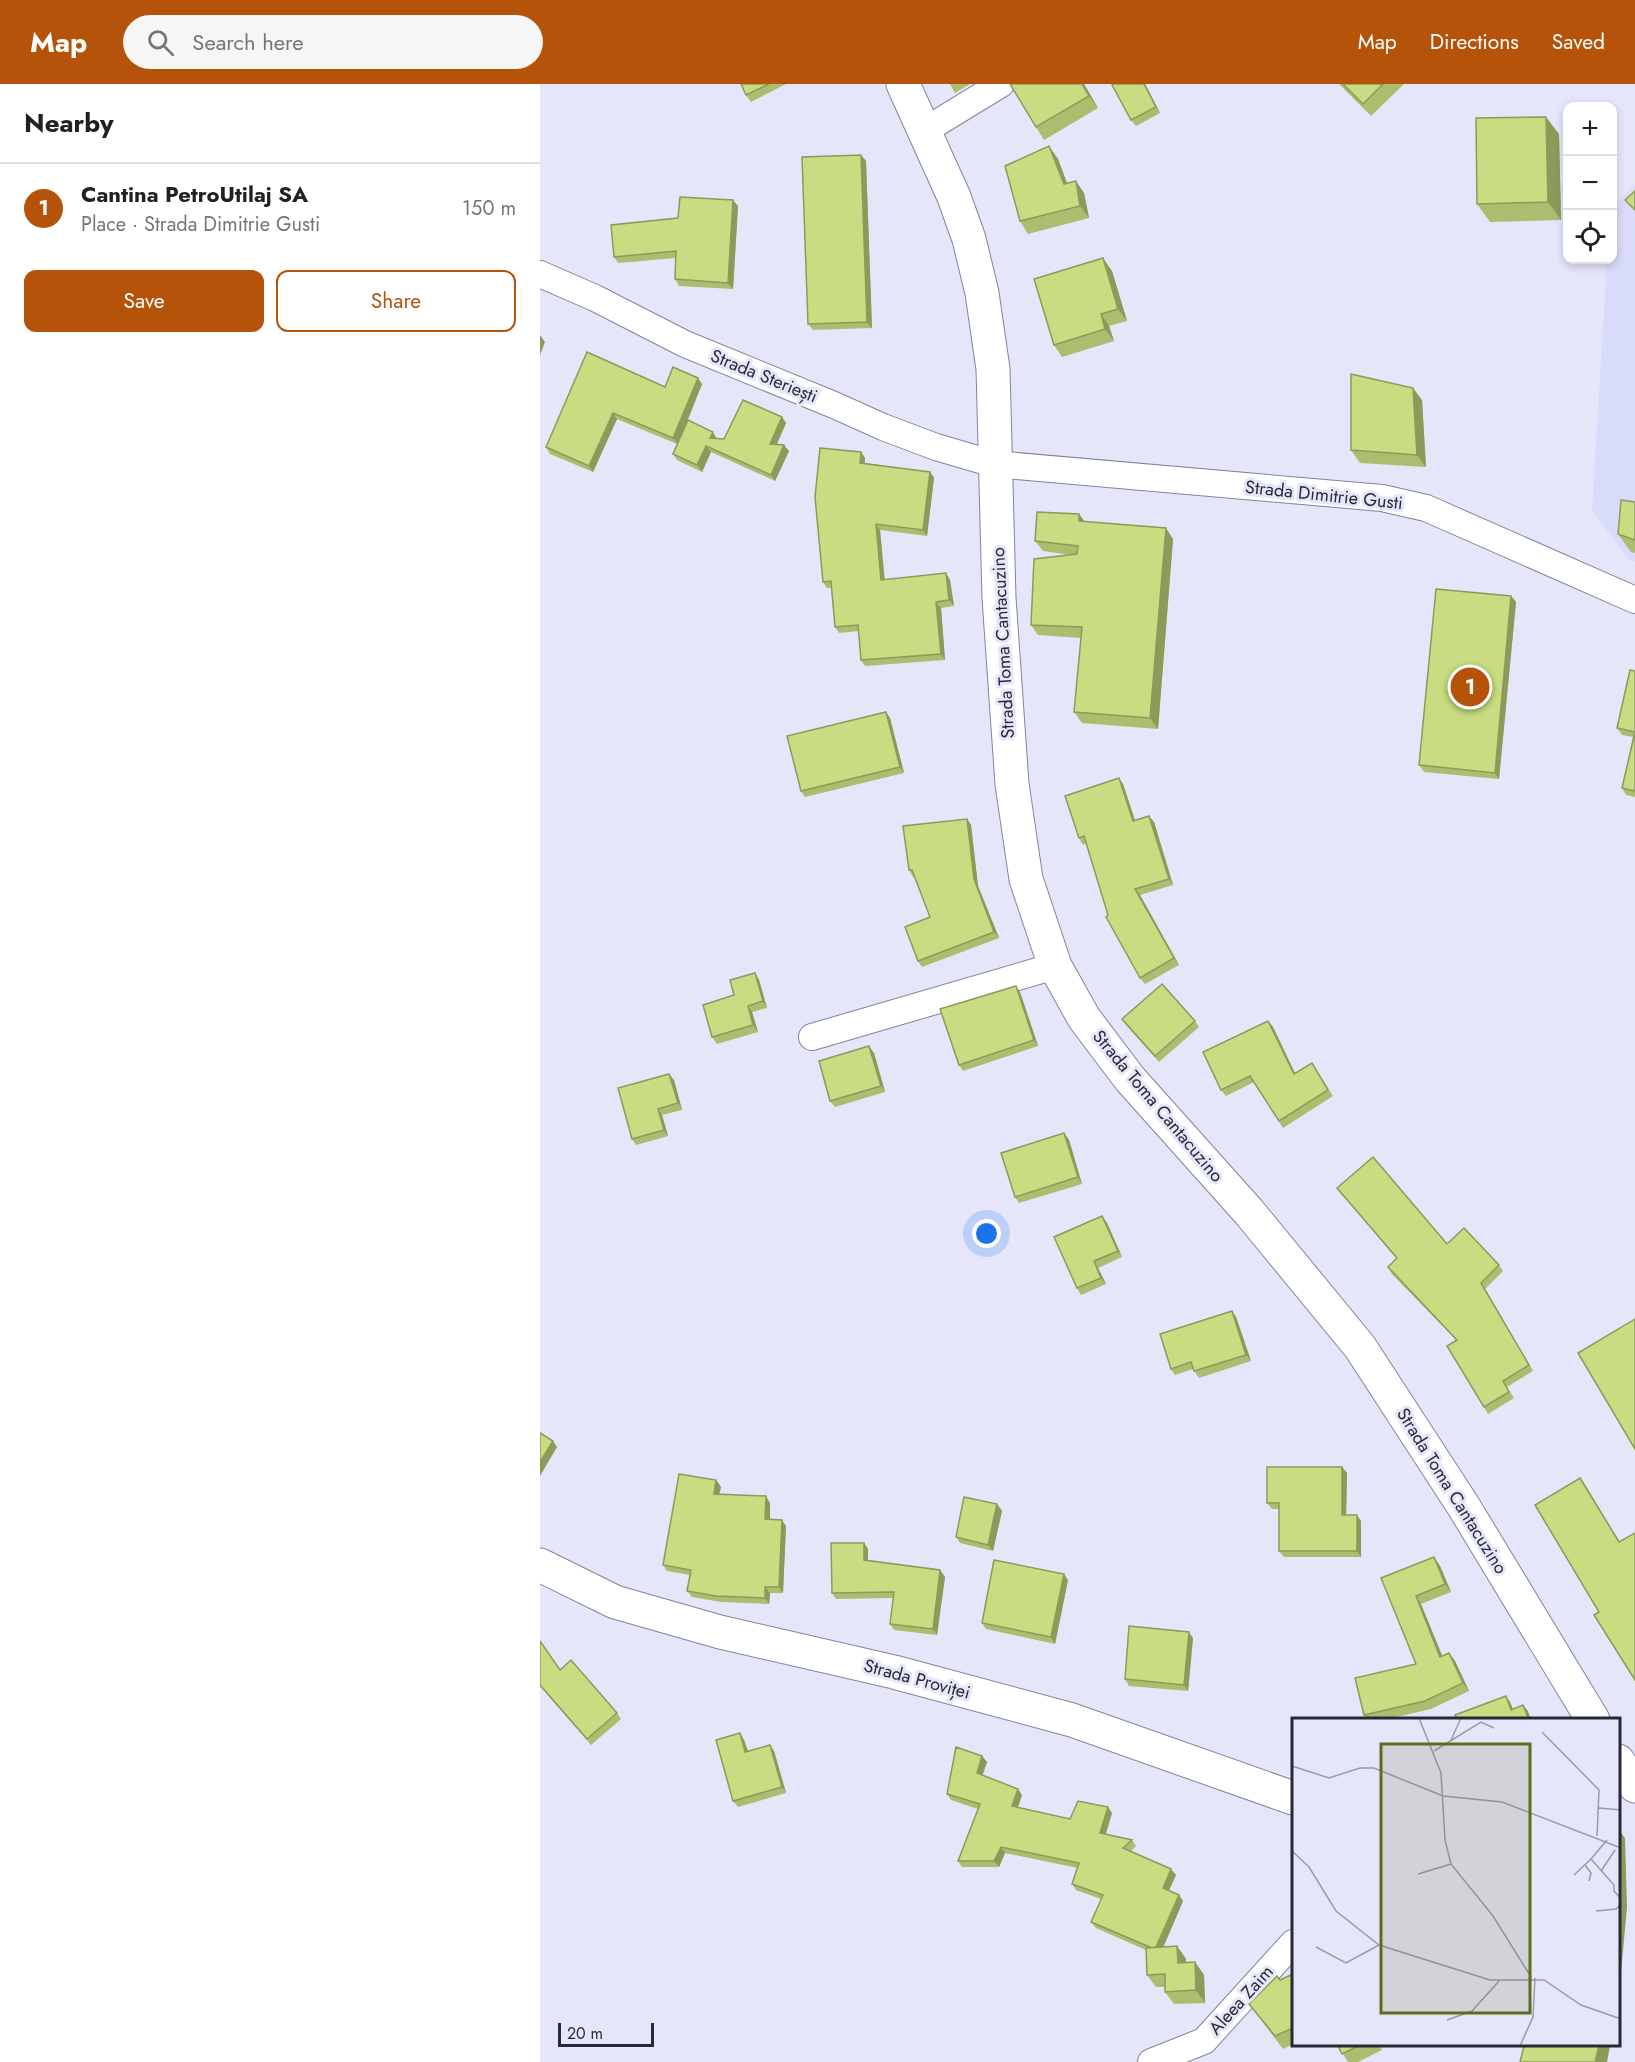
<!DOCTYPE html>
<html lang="en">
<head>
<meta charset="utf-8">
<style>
	:root { --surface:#fff; --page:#f6f6f6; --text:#202124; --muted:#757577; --line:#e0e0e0; --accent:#b45309 }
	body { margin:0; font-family:Jost,sans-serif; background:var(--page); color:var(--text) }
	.controls { position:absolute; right:18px; top:18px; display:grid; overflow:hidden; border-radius:12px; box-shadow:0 3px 9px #0003 }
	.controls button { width:54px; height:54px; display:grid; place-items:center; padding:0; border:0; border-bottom:2px solid var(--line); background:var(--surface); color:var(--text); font:30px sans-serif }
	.scale { position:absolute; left:18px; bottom:15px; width:96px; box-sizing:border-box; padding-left:6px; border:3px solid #292935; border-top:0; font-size:16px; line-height:21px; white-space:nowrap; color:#292935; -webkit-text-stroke:4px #e5e6fa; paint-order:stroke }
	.you { position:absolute; left:447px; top:1150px; width:21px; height:21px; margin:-15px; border:4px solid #fff; border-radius:50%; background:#1a73e8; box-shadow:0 0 0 9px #1a73e833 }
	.badge { display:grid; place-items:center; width:39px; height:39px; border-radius:50%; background:var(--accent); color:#fff; font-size:20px; font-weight:700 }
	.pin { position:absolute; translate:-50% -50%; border:3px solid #fff; box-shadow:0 2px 6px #0006 }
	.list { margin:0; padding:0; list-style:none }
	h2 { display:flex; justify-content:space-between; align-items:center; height:78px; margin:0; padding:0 24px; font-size:26px }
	h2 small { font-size:20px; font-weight:400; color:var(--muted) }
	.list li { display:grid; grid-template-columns:39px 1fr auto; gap:18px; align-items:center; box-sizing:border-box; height:90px; padding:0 24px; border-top:2px solid var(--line) }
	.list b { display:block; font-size:22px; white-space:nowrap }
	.list p { margin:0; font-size:20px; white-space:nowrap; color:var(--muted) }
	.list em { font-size:20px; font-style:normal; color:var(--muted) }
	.actions { display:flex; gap:12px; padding:18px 24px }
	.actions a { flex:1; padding:14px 0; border:2px solid var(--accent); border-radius:12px; text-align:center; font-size:21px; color:var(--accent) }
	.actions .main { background:var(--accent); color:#fff }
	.icon { flex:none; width:33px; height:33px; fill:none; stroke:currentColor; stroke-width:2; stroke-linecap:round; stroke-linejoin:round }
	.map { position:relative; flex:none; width:1095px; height:1978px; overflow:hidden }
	header { display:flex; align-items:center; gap:36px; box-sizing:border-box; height:84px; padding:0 30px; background:var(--accent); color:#fff }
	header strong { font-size:28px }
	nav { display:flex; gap:33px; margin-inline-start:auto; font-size:21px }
	.search { width:420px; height:54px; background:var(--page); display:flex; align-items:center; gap:15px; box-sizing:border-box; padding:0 21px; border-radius:33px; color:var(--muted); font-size:22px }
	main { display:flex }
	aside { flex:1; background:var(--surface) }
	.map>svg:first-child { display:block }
	.built { fill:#d9dbfb }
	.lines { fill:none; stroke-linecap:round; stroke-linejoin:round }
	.street-casing { stroke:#8283a0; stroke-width:28 }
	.secondary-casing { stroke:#8283a0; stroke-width:35 }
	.street { stroke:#fff; stroke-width:26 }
	.secondary { stroke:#fff; stroke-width:33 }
	.wall { fill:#acbd6f }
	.shaded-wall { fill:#8c9a5a }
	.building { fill:#c8dc81; stroke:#8c9a5a; stroke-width:1.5 }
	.labels { text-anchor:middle; stroke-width:6; stroke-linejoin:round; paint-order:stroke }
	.street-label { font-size:18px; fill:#292935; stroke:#e5e6fa }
	.inset-road { fill:none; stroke:#9a9aab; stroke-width:1.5 }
	.view { fill:#5e6d18; fill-opacity:0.15; stroke:#5e6d18; stroke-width:3 }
	.inset-edge { fill:none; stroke:#292935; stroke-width:3 }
</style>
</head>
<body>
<header>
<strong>Map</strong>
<div class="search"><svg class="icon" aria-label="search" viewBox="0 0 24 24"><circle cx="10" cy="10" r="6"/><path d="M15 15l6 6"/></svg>Search here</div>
<nav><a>Map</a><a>Directions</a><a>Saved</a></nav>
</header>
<main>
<aside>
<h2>Nearby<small></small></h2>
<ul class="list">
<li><span class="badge">1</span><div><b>Cantina PetroUtilaj SA</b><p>Place · Strada Dimitrie Gusti</p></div><em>150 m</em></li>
</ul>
<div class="actions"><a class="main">Save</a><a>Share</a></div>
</aside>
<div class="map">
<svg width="1095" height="1978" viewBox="0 0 1095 1978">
	<rect width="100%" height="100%" fill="#e5e6fa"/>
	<polygon class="built" points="1095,101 1095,477 1090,476 1052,427 1067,176 1072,176 1073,123"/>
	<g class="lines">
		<defs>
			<g id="street">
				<polyline points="384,47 461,0"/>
				<polyline points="0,190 55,214 145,260 294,321 343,343 396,363 454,380 842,414 886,424 1095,516"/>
				<polyline points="272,953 515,882"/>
				<polyline points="611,1978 664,1957 753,1859"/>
			</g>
			<g id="secondary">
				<polyline points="363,0 414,113 429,155 442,209 453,285 459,514 472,700 486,795 515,882 544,934 590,995 709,1128 820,1263 924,1423 1053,1636"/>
				<polyline points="0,1481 75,1518 180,1548 354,1588 532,1636 753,1714"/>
				<polyline points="1078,1677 1095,1702"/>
			</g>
		</defs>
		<use href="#street" class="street-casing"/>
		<use href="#secondary" class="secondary-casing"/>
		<use href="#street" class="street"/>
		<use href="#secondary" class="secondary"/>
	</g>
	<g class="wall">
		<polygon points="201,0 246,0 211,18 206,11"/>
		<polygon points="410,0 430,0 415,9"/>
		<polygon points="470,0 544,0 558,24 504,56 496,43"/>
		<polygon points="573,0 605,0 620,29 596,42 591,36"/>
		<polygon points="799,0 864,0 831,32"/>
		<polygon points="1019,50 1021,136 950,138 937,120"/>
		<polygon points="321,71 326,77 332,244 273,246 268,240"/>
		<polygon points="518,75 527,99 544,109 549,134 488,150 480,137"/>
		<polygon points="198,122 193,205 139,202 135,195 136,174 78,179 74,173 138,134"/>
		<polygon points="572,187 587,237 569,242 574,257 522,273 514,261"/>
		<polygon points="162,300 140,355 184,355 242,333 246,339 237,360 249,367 235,397 171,368 162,388 137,376 133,370 137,360 77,335 53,388 10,370 6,363 125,303"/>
		<polygon points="882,316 886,383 820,379 811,366"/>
		<polygon points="321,368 325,374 325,379 390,388 394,394 387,452 340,446 345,496 406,489 410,496 414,522 401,524 405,576 325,582 321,576 319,547 299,549 295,543 291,504 287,504 283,498"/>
		<polygon points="1095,418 1095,469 1091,468 1078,450"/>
		<polygon points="539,430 544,437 633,455 618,645 542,639 534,628 541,554 498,551 491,541 530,471 503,467 495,457"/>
		<polygon points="971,512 976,518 959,695 884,688 879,681"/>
		<polygon points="1095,587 1095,713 1086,711 1082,704 1093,653 1082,651 1077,644"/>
		<polygon points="350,634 364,689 265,713 261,707"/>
		<polygon points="583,700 595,736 614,738 633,801 600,811 639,881 605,900 600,894 568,831 546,759 543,761 539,754"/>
		<polygon points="427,735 431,741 438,802 459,854 382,883 378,877 390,833 374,793 373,793 369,786"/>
		<polygon points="215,889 219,896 227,924 212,928 218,948 177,960 172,953 194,911"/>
		<polygon points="480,908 498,962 423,987 419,981"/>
		<polygon points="582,935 655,937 659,943 619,978 586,941"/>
		<polygon points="728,937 733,943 755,989 772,979 793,1012 743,1044 714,998 686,1012 681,1006"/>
		<polygon points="334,969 345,1008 295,1023 290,1017"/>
		<polygon points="134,996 142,1026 122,1031 128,1052 96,1061 92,1055"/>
		<polygon points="524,1049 529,1056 542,1100 479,1119 475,1113"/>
		<polygon points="797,1104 907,1160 959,1181 963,1187 945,1205 993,1287 967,1303 974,1314 948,1330 944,1323 916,1256 852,1190 848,1183 857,1175"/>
		<polygon points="562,1132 567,1139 582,1173 558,1184 566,1200 541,1211 537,1204"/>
		<polygon points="696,1233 711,1277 659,1294 653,1285 635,1291 631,1285"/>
		<polygon points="802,1383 807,1389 806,1431 821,1437 821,1473 744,1473 739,1467 739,1425 732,1425 727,1419"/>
		<polygon points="176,1396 181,1403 179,1410 230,1419 230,1436 246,1442 243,1509 230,1509 229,1520 181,1518 152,1513 147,1507 150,1491 127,1487 123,1481"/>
		<polygon points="457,1420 462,1427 453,1467 420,1459 416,1453"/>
		<polygon points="324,1459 328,1465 328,1477 400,1486 405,1493 397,1551 354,1546 350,1540 353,1514 296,1515 292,1509"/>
		<polygon points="900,1482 911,1508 881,1520 902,1572 909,1569 915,1577 929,1607 891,1625 843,1636 827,1636 824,1631 876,1580 841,1494"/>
		<polygon points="528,1496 515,1560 446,1545 442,1539"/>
		<polygon points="653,1554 648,1607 589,1602 585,1595"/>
		<polygon points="0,1557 20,1586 77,1629 81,1635 51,1661 0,1602"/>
		<polygon points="204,1656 208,1667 234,1667 246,1709 198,1723 193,1717"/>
		<polygon points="442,1672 447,1678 442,1691 482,1711 478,1723 530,1735 572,1729 566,1750 592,1756 596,1762 591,1767 636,1791 629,1807 639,1811 643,1817 623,1863 637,1862 646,1875 646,1879 655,1878 664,1891 665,1919 634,1920 625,1908 625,1903 616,1903 607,1891 606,1866 556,1844 551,1838 561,1815 536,1806 532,1800 538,1784 465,1769 459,1783 422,1783 418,1777 438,1725 411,1716 407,1710"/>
		<polygon points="753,1890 753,1960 743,1965 709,1920 740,1896"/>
		<polygon points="798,1962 840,1962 842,1966 818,1978 808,1978"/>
	</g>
	<g class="shaded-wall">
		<polygon points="542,0 544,0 558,24 549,12"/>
		<polygon points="604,0 605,0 620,29 616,23"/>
		<polygon points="1006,33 1019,50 1021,136 1008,118"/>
		<polygon points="509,62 518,75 532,113 524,100"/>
		<polygon points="321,71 326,77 332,244 327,238"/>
		<polygon points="536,97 544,109 549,134 540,122"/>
		<polygon points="193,116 198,122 193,205 188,199"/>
		<polygon points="563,174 572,187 587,237 578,225"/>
		<polygon points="561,230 569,242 574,257 565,245"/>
		<polygon points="0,251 5,258 0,271"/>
		<polygon points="158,294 162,300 138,360 133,354"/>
		<polygon points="873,304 882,316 886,383 877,371"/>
		<polygon points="73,329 77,335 53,388 49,382"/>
		<polygon points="242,333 246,339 234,366 230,360"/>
		<polygon points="173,348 177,355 170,354"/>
		<polygon points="244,361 249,367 235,397 231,391"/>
		<polygon points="166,362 171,368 162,388 157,381"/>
		<polygon points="321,368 325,374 324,385 320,379"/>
		<polygon points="390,388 394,394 387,452 383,446"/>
		<polygon points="539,430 547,441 539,437"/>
		<polygon points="336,440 340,446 345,503 341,496"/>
		<polygon points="626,444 633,455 618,645 610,634"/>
		<polygon points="406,489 410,496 414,522 409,516"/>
		<polygon points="971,512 976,518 959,695 955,689"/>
		<polygon points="396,518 401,524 405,576 401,570"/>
		<polygon points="346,628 350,634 364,689 360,683"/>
		<polygon points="579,694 583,700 597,743 593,737"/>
		<polygon points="609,732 614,738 633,801 629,795"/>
		<polygon points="427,735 431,741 438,802 459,854 454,848 434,795"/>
		<polygon points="595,805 600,811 639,881 634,874"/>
		<polygon points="215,889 219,896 227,924 223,917"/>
		<polygon points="476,902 480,908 498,962 494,956"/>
		<polygon points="208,922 212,928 218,948 213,941"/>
		<polygon points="728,937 733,943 758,996 754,990"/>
		<polygon points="329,962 334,969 345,1008 341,1002"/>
		<polygon points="129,990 134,996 142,1026 138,1019"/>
		<polygon points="118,1025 122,1031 128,1052 124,1046"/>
		<polygon points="524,1049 529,1056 542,1100 538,1093"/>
		<polygon points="562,1132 567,1139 582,1173 578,1167"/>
		<polygon points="554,1177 558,1184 566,1200 561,1194"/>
		<polygon points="941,1199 945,1205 993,1287 989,1281"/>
		<polygon points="692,1227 696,1233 711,1277 706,1271"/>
		<polygon points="13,1357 17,1363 0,1392 0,1378"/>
		<polygon points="802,1383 807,1389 806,1437 802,1431"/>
		<polygon points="1040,1394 1047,1404 1086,1469 1079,1458"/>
		<polygon points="176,1396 181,1403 178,1416 174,1410"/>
		<polygon points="226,1412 230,1419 230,1442 225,1435"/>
		<polygon points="457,1420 462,1427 453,1467 448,1461"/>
		<polygon points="817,1431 821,1437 821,1473 817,1467"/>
		<polygon points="242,1436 246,1442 243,1509 239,1503"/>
		<polygon points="324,1459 328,1465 328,1482 324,1476"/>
		<polygon points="894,1473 900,1482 911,1508 905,1500"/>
		<polygon points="400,1486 405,1493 397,1551 393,1545"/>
		<polygon points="524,1490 528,1496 515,1560 511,1553"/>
		<polygon points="225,1503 230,1509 229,1520 225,1514"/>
		<polygon points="876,1512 881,1520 906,1581 900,1573"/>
		<polygon points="649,1548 653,1554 648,1607 644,1601"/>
		<polygon points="909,1569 915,1577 929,1607 923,1599"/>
		<polygon points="966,1612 970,1618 976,1632 971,1626"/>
		<polygon points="983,1621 988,1627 991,1636 989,1636"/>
		<polygon points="200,1649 204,1656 210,1674 205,1668"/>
		<polygon points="230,1661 234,1667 246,1709 242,1703"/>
		<polygon points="442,1672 447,1678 441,1696 437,1689"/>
		<polygon points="478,1705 482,1711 476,1728 472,1722"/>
		<polygon points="568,1723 572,1729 564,1755 560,1749"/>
		<polygon points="1078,1745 1085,1754 1087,1823 1078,1922"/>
		<polygon points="461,1763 465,1769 459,1783 454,1777"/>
		<polygon points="631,1785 636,1791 627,1810 623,1804"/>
		<polygon points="639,1811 643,1817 620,1871 615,1865"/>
		<polygon points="637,1862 646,1875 646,1891 638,1879"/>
		<polygon points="655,1878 664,1891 665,1919 656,1906"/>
		<polygon points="1059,1962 1070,1962 1067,1978 1055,1978"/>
	</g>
	<g class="building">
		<polygon points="201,0 229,0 206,11"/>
		<polygon points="470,0 542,0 549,12 496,43"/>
		<polygon points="573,0 604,0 616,23 591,36 572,1"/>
		<polygon points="803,0 843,0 823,20"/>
		<polygon points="1006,33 1008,118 937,120 936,34"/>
		<polygon points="509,62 524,100 536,97 540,122 480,137 465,82"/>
		<polygon points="321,71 327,238 268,240 262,73"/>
		<polygon points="1095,107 1095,126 1085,116"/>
		<polygon points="140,113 193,116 188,199 135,195 136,167 74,173 71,141 138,134"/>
		<polygon points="563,174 578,225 561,230 565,245 514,261 494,195"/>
		<polygon points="47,268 125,303 133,283 158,294 133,354 73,329 49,382 6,363"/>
		<polygon points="811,290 873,304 877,371 811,366"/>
		<polygon points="203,316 242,333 230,360 244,361 231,391 166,362 157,381 133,370 148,336 173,348 170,354 184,355"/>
		<polygon points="280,364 321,368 320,379 390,388 383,446 336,440 341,496 406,489 409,516 396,518 401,570 321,576 318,541 295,543 291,497 283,498 275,413"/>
		<polygon points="1081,416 1095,418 1095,456 1078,450"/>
		<polygon points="497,428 539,430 539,437 626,444 610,634 534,628 542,543 491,541 494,475 537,470 538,462 495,457"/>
		<polygon points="896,505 971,512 955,689 879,681"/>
		<polygon points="1090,586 1095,587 1095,707 1082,704 1095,648 1077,644"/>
		<polygon points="346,628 360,683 261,707 247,652"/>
		<polygon points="579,694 593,737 609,732 629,795 595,805 634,874 600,894 566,833 568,831 544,752 539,754 525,712"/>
		<polygon points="427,735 434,795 454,848 378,877 365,843 390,833 372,786 369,786 363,742"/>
		<polygon points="215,889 223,917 208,922 213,941 172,953 163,921 194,911 190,896"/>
		<polygon points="622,900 655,937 615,972 582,935"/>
		<polygon points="476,902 494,956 419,981 400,925"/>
		<polygon points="728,937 754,990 772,979 788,1006 739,1037 710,992 681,1006 663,968"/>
		<polygon points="329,962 341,1002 290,1017 279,977"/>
		<polygon points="129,990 138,1019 118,1025 124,1046 92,1055 78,1004"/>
		<polygon points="524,1049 538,1093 475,1113 461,1069"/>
		<polygon points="833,1073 907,1160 924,1144 959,1181 941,1199 989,1281 963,1297 969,1308 944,1323 907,1262 917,1256 848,1183 857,1174 797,1104"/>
		<polygon points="562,1132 578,1167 554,1177 561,1194 537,1204 514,1153"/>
		<polygon points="692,1227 706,1271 654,1287 651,1278 631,1285 620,1250"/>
		<polygon points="1095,1235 1095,1365 1038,1269"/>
		<polygon points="0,1349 13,1357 0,1378"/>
		<polygon points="727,1383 802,1383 802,1431 817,1431 817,1467 739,1467 739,1419 727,1419"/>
		<polygon points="139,1390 176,1396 174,1410 226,1412 225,1435 242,1436 239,1503 225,1503 225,1514 176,1512 147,1507 151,1486 123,1481"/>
		<polygon points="1040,1394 1079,1458 1095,1449 1095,1596 1054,1531 1059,1528 995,1421"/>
		<polygon points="424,1413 457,1420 448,1461 416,1453"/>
		<polygon points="291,1459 324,1459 324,1476 400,1486 393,1545 350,1540 354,1508 292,1509"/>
		<polygon points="894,1473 905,1500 876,1512 900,1573 909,1569 923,1599 885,1617 824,1631 815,1594 876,1580 841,1494"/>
		<polygon points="454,1476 524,1490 511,1553 442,1539"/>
		<polygon points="589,1542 649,1548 644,1601 585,1595"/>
		<polygon points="0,1557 20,1586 31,1576 77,1629 47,1655 0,1601"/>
		<polygon points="966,1612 971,1626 983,1621 989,1636 917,1636 915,1631"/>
		<polygon points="200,1649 205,1668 230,1661 242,1703 193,1717 176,1656"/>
		<polygon points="416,1663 442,1672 437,1689 478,1705 472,1722 530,1735 538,1717 568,1723 560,1749 592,1756 583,1764 631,1785 623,1804 639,1811 616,1863 612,1864 551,1838 563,1811 532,1800 539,1779 461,1763 454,1777 418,1777 440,1720 407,1710"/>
		<polygon points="637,1862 638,1879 655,1878 656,1906 625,1908 625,1890 607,1891 606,1864"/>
		<polygon points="753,1890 753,1944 735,1952 709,1920 737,1892 740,1896"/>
		<polygon points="798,1962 818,1962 802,1970"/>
		<polygon points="984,1962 1059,1962 1055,1978 980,1978"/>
	</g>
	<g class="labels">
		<g class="street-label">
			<text transform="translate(224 292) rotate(22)" y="6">Strada Steriești</text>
			<text transform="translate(784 411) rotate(6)" y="6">Strada Dimitrie Gusti</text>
			<text transform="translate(463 559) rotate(-93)" y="6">Strada Toma Cantacuzino</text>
			<text transform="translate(618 1022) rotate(50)" y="6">Strada Toma Cantacuzino</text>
			<text transform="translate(912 1407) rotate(58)" y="6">Strada Toma Cantacuzino</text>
			<text transform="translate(377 1595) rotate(15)" y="6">Strada Proviței</text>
			<text transform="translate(701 1916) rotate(-48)" y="6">Aleea Zaim</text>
		</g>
	</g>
	<g transform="translate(752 1634)">
		<rect width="328" height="328" fill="#e5e6fa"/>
		<path class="inset-road" d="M127 0 149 55 153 122 159 146 201 198 239 259M250 14 307 72 305 118M159 22 169 0M142 33 189 4 202 10M0 48 37 60 68 50H82L151 78 210 84 329 130M307 90 329 92M315 122 299 141 322 167V173L329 181M0 133 17 149 44 193 87 227 198 262H252L289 287 329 301M293 147 299 155 297 163M309 153 323 132M126 156 159 146M282 157 299 141M304 193 324 191 329 186M24 229 54 245 87 227M155 302 180 293 207 263M228 328 241 299 243 260"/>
		<path class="view" d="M89 26H238V295H89Z"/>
		<rect width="328" height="328" class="inset-edge"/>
	</g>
</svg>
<div class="controls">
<button>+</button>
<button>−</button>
<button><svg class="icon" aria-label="locate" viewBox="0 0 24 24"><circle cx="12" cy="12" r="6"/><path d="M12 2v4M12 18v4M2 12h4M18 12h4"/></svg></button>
</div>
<div class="scale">20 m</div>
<div class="you"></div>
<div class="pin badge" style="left:930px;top:603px">1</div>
</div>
</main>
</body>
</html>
